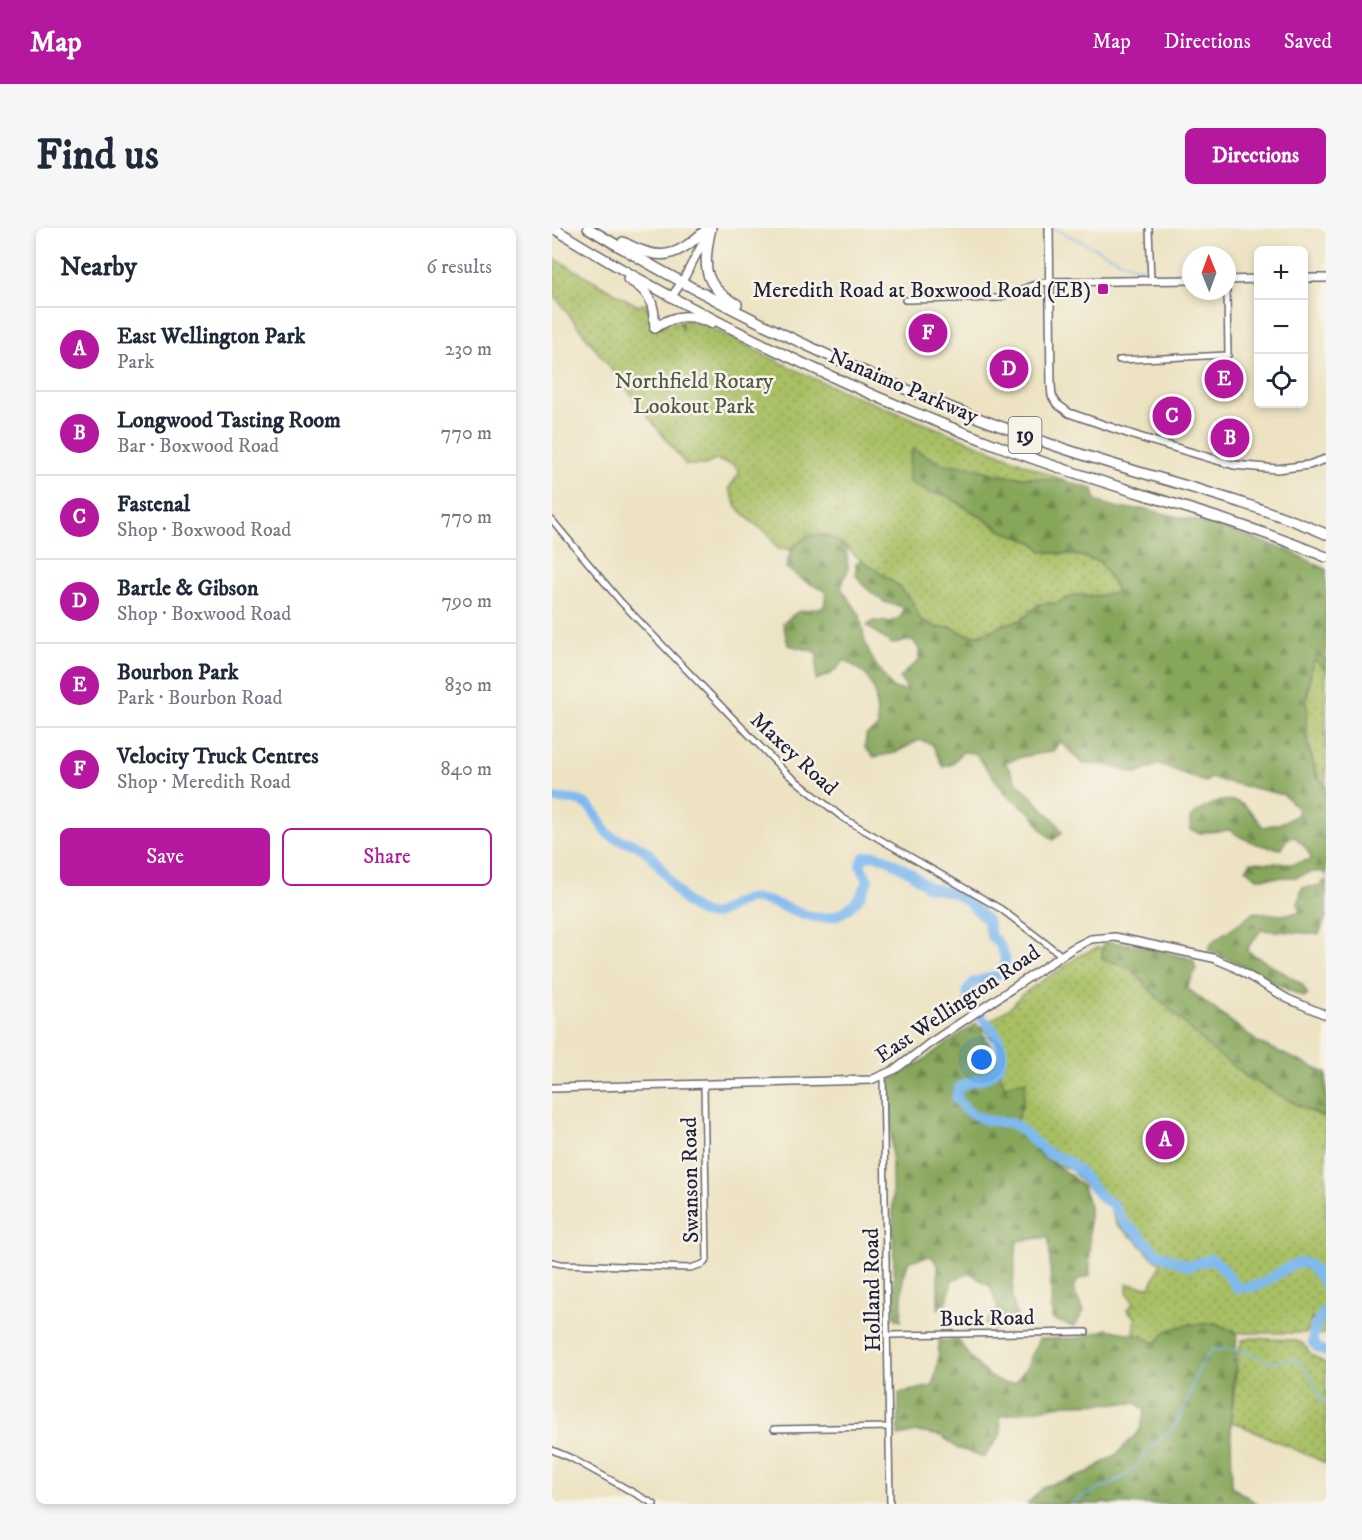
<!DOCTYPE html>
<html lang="en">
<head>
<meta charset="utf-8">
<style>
	:root { --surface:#fff; --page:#f6f6f7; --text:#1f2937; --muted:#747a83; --line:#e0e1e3; --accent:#b5179e }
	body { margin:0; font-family:"IM FELL DW Pica",serif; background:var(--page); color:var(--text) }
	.controls { position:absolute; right:18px; top:18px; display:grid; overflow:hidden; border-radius:9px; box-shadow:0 3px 9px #0003 }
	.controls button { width:54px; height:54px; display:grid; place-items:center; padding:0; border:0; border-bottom:2px solid var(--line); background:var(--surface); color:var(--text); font:30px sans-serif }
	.compass { position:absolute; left:630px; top:18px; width:54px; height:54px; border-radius:50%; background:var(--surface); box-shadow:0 3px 9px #0003; rotate:359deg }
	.you { position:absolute; left:430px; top:832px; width:21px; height:21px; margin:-15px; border:4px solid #fff; border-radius:50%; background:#1a73e8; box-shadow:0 0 0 9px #1a73e833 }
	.badge { display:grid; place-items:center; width:39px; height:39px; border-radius:50%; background:var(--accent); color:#fff; font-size:20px; font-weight:700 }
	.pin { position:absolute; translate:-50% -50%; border:3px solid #fff; box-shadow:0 2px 6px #0006 }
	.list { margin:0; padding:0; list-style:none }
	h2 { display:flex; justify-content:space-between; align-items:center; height:78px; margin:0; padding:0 24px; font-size:26px }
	h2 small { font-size:20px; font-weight:400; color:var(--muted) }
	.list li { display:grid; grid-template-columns:39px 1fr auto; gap:18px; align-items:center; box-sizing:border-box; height:84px; padding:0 24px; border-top:2px solid var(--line) }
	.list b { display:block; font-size:22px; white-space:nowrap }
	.list p { margin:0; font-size:20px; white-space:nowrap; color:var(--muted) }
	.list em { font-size:20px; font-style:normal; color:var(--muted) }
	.actions { display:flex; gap:12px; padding:18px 24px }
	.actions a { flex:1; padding:14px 0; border:2px solid var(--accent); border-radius:9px; text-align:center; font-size:21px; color:var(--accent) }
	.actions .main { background:var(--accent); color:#fff }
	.icon { flex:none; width:33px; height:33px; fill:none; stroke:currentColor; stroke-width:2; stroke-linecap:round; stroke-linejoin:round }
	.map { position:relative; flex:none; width:774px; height:1276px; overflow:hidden; border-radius:9px }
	header { display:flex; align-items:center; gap:36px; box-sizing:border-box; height:84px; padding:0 30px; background:var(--accent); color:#fff }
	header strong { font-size:28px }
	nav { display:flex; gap:33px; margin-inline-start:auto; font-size:21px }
	.intro { display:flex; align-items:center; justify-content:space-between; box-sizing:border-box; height:144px; padding:0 36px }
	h1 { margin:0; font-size:42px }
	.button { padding:15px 27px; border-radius:9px; background:var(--accent); color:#fff; font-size:21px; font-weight:700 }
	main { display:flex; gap:36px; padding:0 36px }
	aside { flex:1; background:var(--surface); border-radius:9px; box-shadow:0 3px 9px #0003 }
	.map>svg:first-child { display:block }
	.grass { fill:url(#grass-dots); stroke:#657050; stroke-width:1.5 }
	.forest { fill:url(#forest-firs); stroke:#54644a; stroke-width:1.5 }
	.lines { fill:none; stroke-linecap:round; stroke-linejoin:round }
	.stream { stroke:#7eb9f0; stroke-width:1.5 }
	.river { stroke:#7eb9f0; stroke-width:10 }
	.street-casing { stroke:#69666b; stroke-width:8 }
	.secondary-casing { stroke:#69666b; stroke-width:10 }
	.highway-casing { stroke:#69666b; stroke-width:12 }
	.street { stroke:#fff; stroke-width:5 }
	.secondary { stroke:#fff; stroke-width:7 }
	.highway { stroke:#fff; stroke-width:9 }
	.poi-dot { fill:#b5179e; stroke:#f7f3e8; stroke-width:2 }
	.labels { text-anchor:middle; stroke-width:5; stroke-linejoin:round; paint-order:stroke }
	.shield { fill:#f7f3e8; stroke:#62616f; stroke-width:1.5 }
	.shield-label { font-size:21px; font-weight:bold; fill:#22223b }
	.poi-label { font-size:22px; fill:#22223b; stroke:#f7f3e8; text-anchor:end }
	.park-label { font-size:22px; fill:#515949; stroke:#f7f3e8 }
	.street-label { font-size:22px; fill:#22223b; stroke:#f7f3e8 }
</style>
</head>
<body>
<header>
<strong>Map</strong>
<nav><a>Map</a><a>Directions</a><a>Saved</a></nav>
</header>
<div class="intro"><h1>Find us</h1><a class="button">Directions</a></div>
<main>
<aside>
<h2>Nearby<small>6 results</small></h2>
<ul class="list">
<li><span class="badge">A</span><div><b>East Wellington Park</b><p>Park</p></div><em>230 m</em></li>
<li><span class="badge">B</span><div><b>Longwood Tasting Room</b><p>Bar · Boxwood Road</p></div><em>770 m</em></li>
<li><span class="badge">C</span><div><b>Fastenal</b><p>Shop · Boxwood Road</p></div><em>770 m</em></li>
<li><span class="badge">D</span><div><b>Bartle &amp; Gibson</b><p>Shop · Boxwood Road</p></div><em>790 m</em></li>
<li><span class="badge">E</span><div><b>Bourbon Park</b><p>Park · Bourbon Road</p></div><em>830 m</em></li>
<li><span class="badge">F</span><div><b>Velocity Truck Centres</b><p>Shop · Meredith Road</p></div><em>840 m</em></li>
</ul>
<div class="actions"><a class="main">Save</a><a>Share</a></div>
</aside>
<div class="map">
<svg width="774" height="1276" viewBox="0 0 774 1276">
	<defs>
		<pattern id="grass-dots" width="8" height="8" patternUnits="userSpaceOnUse" patternTransform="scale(1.5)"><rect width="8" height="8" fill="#a8bf64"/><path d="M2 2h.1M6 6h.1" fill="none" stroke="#889b54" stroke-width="1.8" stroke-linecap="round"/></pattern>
		<pattern id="forest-firs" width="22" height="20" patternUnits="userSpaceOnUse" patternTransform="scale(1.5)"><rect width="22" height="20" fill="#86a65a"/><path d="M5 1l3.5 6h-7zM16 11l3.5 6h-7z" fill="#6d874c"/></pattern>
	</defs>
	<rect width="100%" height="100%" fill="#f7f3e8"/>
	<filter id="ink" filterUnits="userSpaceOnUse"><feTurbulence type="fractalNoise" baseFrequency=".0167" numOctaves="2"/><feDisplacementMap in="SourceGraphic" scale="12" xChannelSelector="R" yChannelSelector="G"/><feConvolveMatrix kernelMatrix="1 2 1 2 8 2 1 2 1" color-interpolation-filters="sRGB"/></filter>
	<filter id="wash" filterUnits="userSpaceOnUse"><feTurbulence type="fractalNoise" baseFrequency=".008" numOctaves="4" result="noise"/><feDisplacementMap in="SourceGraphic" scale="24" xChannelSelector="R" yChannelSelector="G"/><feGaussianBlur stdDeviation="1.35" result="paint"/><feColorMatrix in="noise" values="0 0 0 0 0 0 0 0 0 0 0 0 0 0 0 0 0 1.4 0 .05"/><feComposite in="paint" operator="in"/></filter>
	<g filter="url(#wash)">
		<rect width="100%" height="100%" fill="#ede3c3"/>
		<g class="grass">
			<path d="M0 29 86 78 95 75 98 85 116 96 127 93 131 103 129 92 146 94C189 114 231 137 274 156 353 189 434 218 512 253L446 247 419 239 391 236 361 221 357 235 378 265 394 267 453 304 481 314 490 323 528 328 548 334 566 364 543 368 524 367 505 375 487 376 470 392 453 396 429 407H416L399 399 386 400 368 391 359 372 347 358 309 332 294 319 257 307 239 321H226L216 306 199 293 185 279 177 260 188 244 182 237 164 232 153 237H134L0 65Z"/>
			<polygon points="683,136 684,165 661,165 661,137"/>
			<path d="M764 432 774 442V561C748 520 752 479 761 433Z"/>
			<polygon points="557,719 632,759 774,882 774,1106 762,1107 760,1088 755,1105 685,1105 663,1095 604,1115 582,1107 582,1095 584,1090 575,1082 582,1075 575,1065 575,1056 598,1059 609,1035 599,1028 585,1013 564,996 558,979 554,972 535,960 519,942 490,931 401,866 447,843 446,816 429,799 460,778 469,767 529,727 545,720"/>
			<polygon points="701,1110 739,1112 750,1115 760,1127 774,1136 774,1235 679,1193 686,1126 690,1112"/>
		</g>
		<g class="forest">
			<path d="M361 221 391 236 419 239 446 247 512 253 541 261 544 273 570 281H593L662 297 735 322 774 341V442L764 433 761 434 755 462 754 514 763 544 774 561V649L772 644H759L745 649 705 650 694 641 699 634 741 636 760 631 754 620 742 608 734 612 730 621C710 618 695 615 678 602L647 605 638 602V590C651 578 674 566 691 577 699 582 705 592 711 599L729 595 746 587 745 580 732 567 658 550 654 554C637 549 623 541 607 536L585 546 555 537 531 536 508 513 501 523 470 529 453 534 464 553 505 595 510 605 501 612 491 603 479 585 455 567 423 525 410 524 400 536 391 539 380 516 367 512 343 525 322 529 313 520 314 507 326 499 323 464 315 448 293 432 279 446 264 452 265 424 236 417 231 395 245 384 272 379 274 363 252 353 234 340 239 321 257 307H275L294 319 296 341 289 360 308 387 313 415 322 434 340 460 356 463 348 450 356 441 367 433V421L361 412 340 416 315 398 321 393 338 394 349 389 351 379 332 374 314 360 304 347V336L309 332 347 358 359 372 368 391 386 400 399 399 416 407H429L453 396 470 392 487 376 505 375 524 367 543 368 566 364 548 334 528 328 490 323 481 314 453 304 394 267 378 265 357 254V235Z"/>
			<path d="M774 652V688L767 706 709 702 694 722 750 756 756 767 752 769C719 756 690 735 656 722L661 713 703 684 730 687 748 684 746 676 750 660 765 658Z"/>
			<polygon points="551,714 579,716 641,731 644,742 635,760 707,815 774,845 774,890 753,881 695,849 661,823 601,765 578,740 550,731"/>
			<path d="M424 795C438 815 445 834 452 858L474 853 471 876 464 894 489 928 518 947 531 959 537 976 538 1048 526 1052 521 1062 532 1083 522 1099 500 1091 497 1009 465 1013 460 1070 467 1097 441 1102 433 1096 446 1081 439 1059 418 1045 400 1052 395 1074 386 1081V1037L379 1028 357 1033 351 1050 349 1093 343 1090 338 852 357 842Z"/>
			<path d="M663 1095 685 1105 679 1193 680 1259 706 1276H556L552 1274 547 1276H475L493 1258 531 1247 564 1227 588 1202 593 1182 584 1175 515 1176 448 1188 449 1206 432 1229 405 1220 390 1208 365 1204 346 1208 347 1165 381 1158 386 1134 387 1113 407 1112C414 1126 433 1149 449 1154 453 1155 459 1155 463 1155L474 1140 487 1111 527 1110 555 1101 589 1108 604 1115 614 1103 634 1097Z"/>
		</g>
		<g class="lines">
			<g class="stream">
				<polyline points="501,0 578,37 593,40"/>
				<path d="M518 1276C534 1265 552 1261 568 1251 585 1241 585 1234 597 1222 606 1213 617 1206 624 1196 638 1176 642 1137 660 1122 673 1120 689 1122 702 1127 708 1129 713 1133 719 1134 727 1134 741 1128 747 1134 762 1145 762 1164 774 1177"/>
			</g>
			<g class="river">
				<path d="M0 570C12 573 23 569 35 577 45 583 48 598 56 606 63 612 73 613 82 616 90 619 97 625 103 632 118 650 125 671 147 683 166 695 178 673 197 671 231 669 263 706 296 681 306 673 312 665 316 652L308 637 312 629 322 627 333 630 359 645 376 659 404 666 415 673 435 692 439 708 448 717 453 729V738L446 747 422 754 415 762C416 767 416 772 418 776 430 794 451 803 450 828 449 836 445 843 438 847 429 853 417 854 407 859L404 870 413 881 420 886 434 892 459 895 466 899 495 925 513 932 527 943 551 971 561 976 571 994 586 1006 604 1025 637 1038 659 1031 668 1037 685 1060C693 1060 701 1059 709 1056 720 1051 744 1029 755 1036 763 1040 768 1051 774 1058"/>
				<path d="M774 1082C766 1092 760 1102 761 1115L766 1120 774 1124"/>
			</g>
		</g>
	</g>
	<g filter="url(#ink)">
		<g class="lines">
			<defs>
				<g id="street">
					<polyline points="597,0 599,53"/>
					<polyline points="353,72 446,70 486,55 497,54"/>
					<polyline points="567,132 676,127 675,63"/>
					<polyline points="0,292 69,374 233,544 291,590 449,681 509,727"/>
					<polyline points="331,848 338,1276"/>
					<polyline points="0,1034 9,1036 138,1040 151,1036 155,1032 152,858"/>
					<polyline points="336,1107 534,1104"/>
					<polyline points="222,1201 337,1199"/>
					<polyline points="0,1222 19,1230 102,1276"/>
				</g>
				<g id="secondary">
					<polyline points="497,0 499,157 500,168 505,176 517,185 587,209 682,237 725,241 757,237 774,231"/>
					<polyline points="752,50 774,50"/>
					<polyline points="675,52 706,51"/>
					<polyline points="497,54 639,52"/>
					<polyline points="120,68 130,54 156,5"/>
					<polyline points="0,860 319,852 344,841 378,815 521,720 539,711 563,709 661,730 680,738 736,771 774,787"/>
				</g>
				<g id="highway">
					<path d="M1 0C142 88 296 161 452 220 558 261 670 285 774 329"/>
					<path d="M36 0C181 88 338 161 498 216 590 248 685 268 774 306"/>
					<path d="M159 0C151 35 149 58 185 76"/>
					<path d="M71 14C111 35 124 29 156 0"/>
					<path d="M76 51C99 64 102 75 103 100"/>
					<path d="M103 100C122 87 138 85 159 95"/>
				</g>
			</defs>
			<use href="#street" class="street-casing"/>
			<use href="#secondary" class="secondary-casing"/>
			<use href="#highway" class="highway-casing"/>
			<use href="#street" class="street"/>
			<use href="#secondary" class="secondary"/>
			<use href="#highway" class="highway"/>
		</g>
	</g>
	<rect class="poi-dot" x="545" y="55" width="12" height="12" rx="3"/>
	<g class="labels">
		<rect class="shield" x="456.5" y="189" width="33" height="36" rx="4.5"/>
		<g class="shield-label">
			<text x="473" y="214">19</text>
		</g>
		<g class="poi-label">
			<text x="539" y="69">Meredith Road at Boxwood Road (EB)</text>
		</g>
		<g class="park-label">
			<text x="142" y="160">Northfield Rotary<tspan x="142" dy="25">Lookout Park</tspan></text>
		</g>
		<g class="street-label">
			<text transform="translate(352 157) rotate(23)" y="8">Nanaimo Parkway</text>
			<text transform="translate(243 525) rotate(43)" y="8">Maxey Road</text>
			<text transform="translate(405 775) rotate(-34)" y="8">East Wellington Road</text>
			<text transform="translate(137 952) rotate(-91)" y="8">Swanson Road</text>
			<text transform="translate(319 1062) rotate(-91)" y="8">Holland Road</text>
			<text transform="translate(435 1089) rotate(-1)" y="8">Buck Road</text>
		</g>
	</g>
</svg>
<div class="controls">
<button>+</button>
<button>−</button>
<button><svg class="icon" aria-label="locate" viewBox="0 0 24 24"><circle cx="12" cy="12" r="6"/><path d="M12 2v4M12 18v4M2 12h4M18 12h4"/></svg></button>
</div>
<svg class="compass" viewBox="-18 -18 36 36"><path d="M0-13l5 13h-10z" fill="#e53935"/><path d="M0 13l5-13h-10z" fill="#747a83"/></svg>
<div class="you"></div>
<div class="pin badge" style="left:613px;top:912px">A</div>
<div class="pin badge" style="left:678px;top:210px">B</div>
<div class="pin badge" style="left:620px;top:188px">C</div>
<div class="pin badge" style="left:457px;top:141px">D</div>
<div class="pin badge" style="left:672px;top:151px">E</div>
<div class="pin badge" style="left:376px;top:105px">F</div>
</div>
</main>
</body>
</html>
